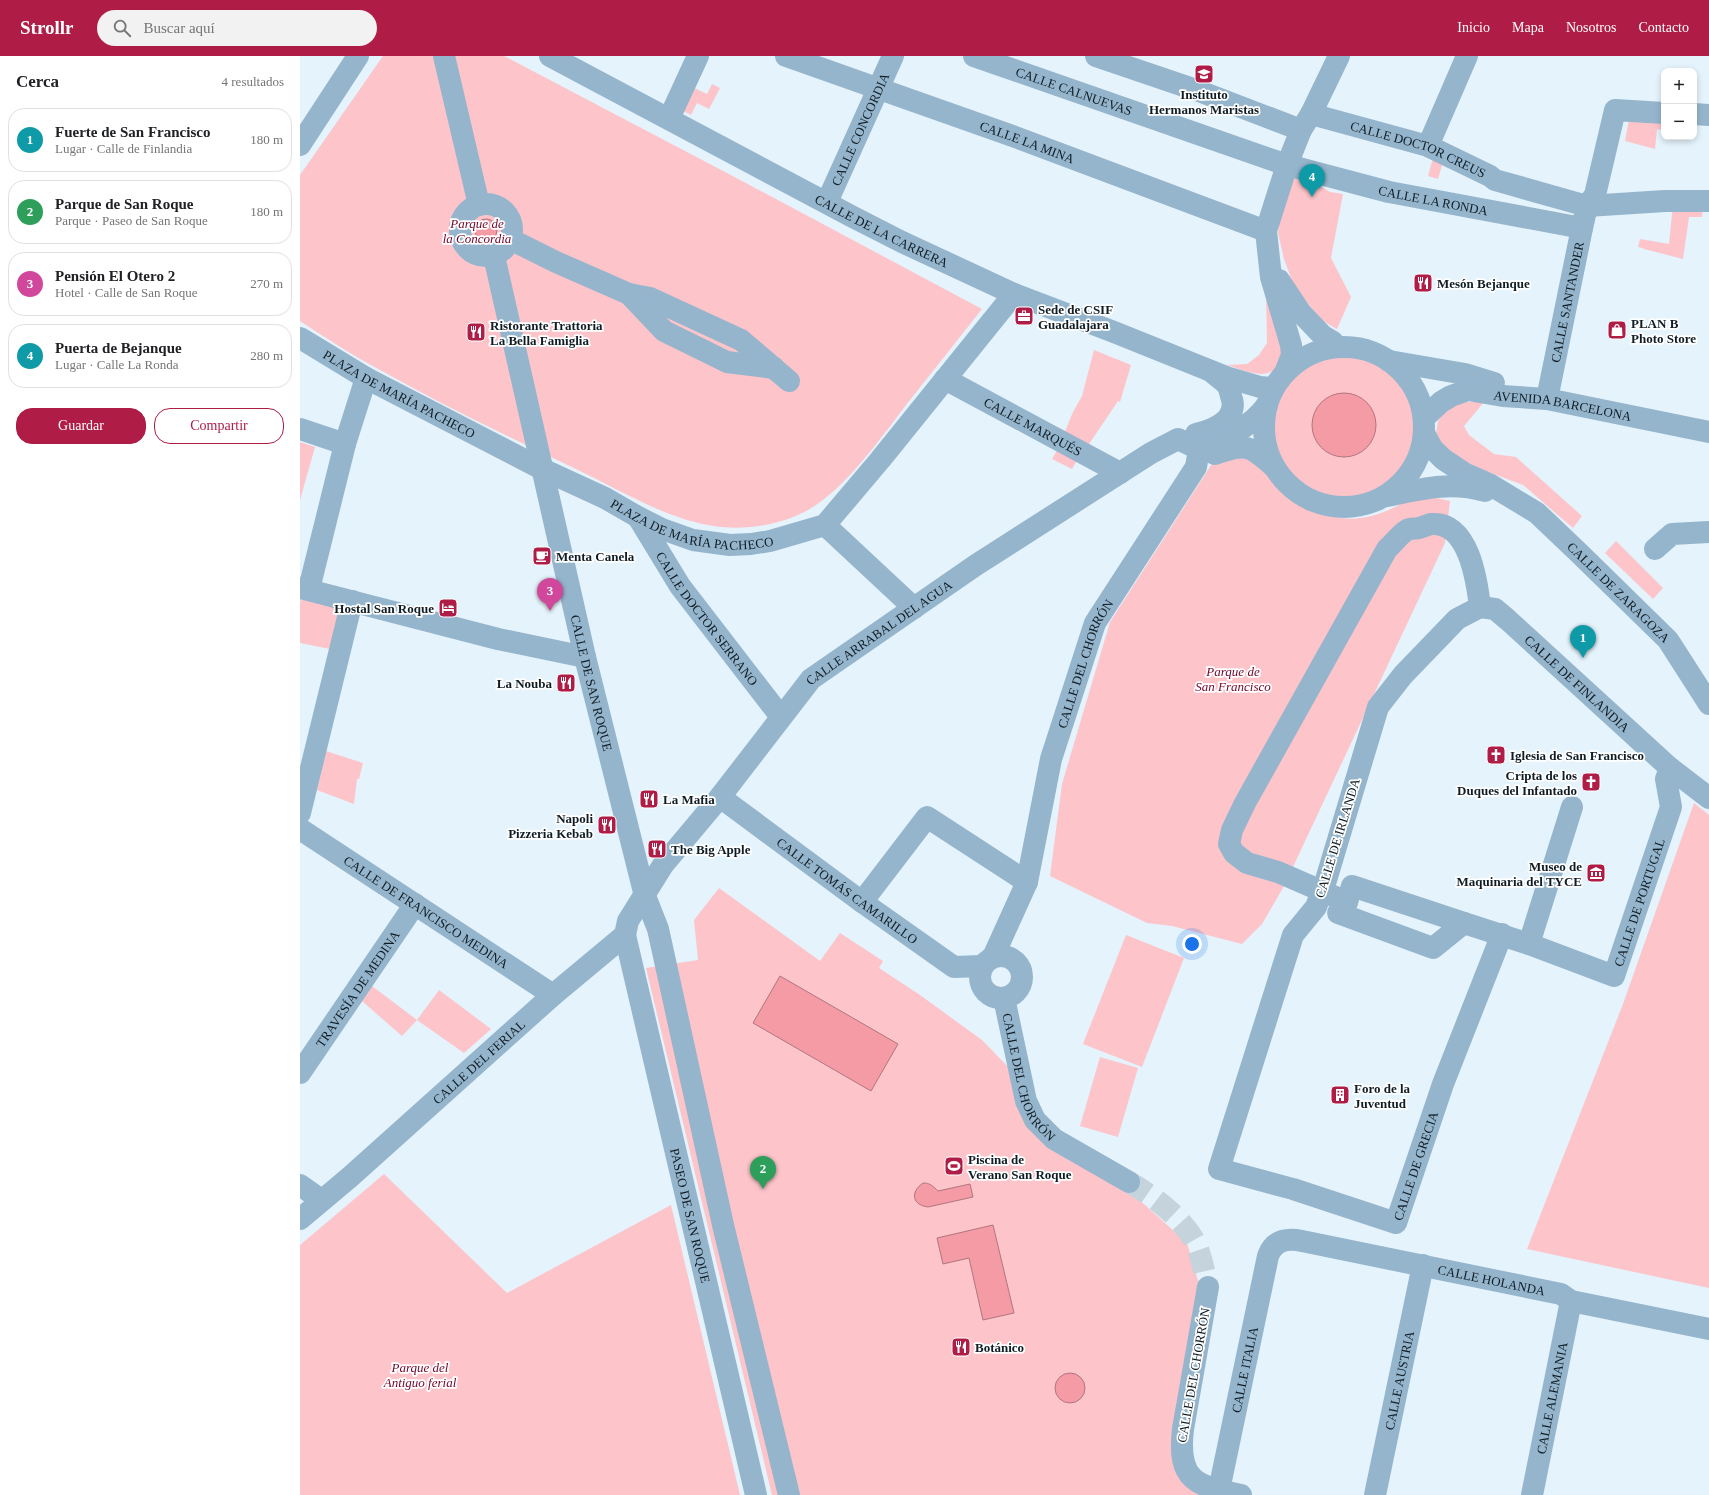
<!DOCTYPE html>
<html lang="es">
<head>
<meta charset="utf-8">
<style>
	:root { --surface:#fff; --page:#f2f2f2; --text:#202124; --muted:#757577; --line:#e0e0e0; --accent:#af1c45 }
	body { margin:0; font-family:Georgia,serif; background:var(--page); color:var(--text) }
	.controls { position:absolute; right:12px; top:12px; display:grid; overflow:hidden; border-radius:8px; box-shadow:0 2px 6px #0003 }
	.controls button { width:36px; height:36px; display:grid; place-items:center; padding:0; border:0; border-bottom:1px solid var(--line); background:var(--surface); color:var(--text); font:20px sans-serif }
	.you { position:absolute; left:892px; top:888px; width:14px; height:14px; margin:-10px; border:3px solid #fff; border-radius:50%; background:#1a73e8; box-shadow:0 0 0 6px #1a73e833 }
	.badge { display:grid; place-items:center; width:26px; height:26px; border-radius:50%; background:var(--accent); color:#fff; font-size:13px; font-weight:700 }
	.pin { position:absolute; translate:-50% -33px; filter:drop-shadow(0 1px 2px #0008) }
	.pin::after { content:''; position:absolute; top:21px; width:14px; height:12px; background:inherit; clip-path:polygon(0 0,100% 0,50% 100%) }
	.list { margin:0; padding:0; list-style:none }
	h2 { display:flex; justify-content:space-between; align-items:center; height:52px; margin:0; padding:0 16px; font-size:17px }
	h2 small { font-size:13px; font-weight:400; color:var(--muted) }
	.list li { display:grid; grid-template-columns:26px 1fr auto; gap:12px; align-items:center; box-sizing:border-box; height:64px; margin:0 8px 8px; padding:0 8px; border:1px solid var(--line); border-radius:16px }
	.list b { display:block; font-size:15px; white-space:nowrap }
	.list p { margin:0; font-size:13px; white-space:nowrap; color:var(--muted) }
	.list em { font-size:13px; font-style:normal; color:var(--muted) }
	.actions { display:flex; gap:8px; padding:12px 16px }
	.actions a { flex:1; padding:9px 0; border:1px solid var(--accent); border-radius:16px; text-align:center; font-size:14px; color:var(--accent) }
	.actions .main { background:var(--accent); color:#fff }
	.icon { flex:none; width:22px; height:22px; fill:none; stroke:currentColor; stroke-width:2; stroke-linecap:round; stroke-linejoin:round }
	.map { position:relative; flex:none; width:1409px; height:1439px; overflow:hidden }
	header { display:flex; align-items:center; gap:24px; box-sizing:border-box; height:56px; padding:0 20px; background:var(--accent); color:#fff }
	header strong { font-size:19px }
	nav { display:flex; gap:22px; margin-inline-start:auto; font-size:14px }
	.search { width:280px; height:36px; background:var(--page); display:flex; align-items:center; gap:10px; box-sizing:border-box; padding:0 14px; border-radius:22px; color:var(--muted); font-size:15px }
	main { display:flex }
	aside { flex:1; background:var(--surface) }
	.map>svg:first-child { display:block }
	.green { fill:#fdc4ca }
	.water { fill:#f59ba6; stroke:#b0757f }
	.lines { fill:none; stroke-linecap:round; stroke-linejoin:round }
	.minor-tunnel { stroke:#c5d3dc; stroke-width:22; stroke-dasharray:22 11; stroke-linecap:butt }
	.minor { stroke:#95b5cd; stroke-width:22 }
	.labels { text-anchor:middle; stroke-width:3.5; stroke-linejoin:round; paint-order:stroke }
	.street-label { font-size:13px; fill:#0f1c24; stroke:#fff }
	.poi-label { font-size:13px; font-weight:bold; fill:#0f1c24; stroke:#fff; text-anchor:start }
	.park-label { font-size:13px; font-style:italic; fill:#720528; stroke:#fff }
</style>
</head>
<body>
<header>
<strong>Strollr</strong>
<div class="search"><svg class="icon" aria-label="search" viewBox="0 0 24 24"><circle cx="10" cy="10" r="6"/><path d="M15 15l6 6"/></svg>Buscar aquí</div>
<nav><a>Inicio</a><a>Mapa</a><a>Nosotros</a><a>Contacto</a></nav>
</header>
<main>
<aside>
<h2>Cerca<small>4 resultados</small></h2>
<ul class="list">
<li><span class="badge" style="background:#0f9aa8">1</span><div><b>Fuerte de San Francisco</b><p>Lugar · Calle de Finlandia</p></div><em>180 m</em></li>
<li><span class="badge" style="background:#2e9e5b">2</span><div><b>Parque de San Roque</b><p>Parque · Paseo de San Roque</p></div><em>180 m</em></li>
<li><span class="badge" style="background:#d1479c">3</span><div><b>Pensión El Otero 2</b><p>Hotel · Calle de San Roque</p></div><em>270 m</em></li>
<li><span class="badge" style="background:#0f9aa8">4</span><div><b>Puerta de Bejanque</b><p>Lugar · Calle La Ronda</p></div><em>280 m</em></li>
</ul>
<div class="actions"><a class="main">Guardar</a><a>Compartir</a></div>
</aside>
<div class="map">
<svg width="1409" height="1439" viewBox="0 0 1409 1439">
	<rect width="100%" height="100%" fill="#e5f3fc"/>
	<g class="green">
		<path d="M83 0H204L444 126 682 253C658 283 634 314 610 344 581 381 541 441 498 459 471 471 437 475 408 469 363 461 320 434 278 414 209 381 138 347 71 309 47 296 23 280 0 265V119Z"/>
		<polygon points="412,28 420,32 409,53 397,47 391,59 377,52 388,29 407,38"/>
		<polygon points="1330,58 1364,61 1364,74 1357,73 1355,93 1325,85"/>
		<polygon points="1133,102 1143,106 1138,123 1128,120"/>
		<polygon points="987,109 1030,136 1043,138 1031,202 1051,241 1037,273 1021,264 994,230 984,203 978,177"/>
		<polygon points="1373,148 1403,151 1402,161 1389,161 1383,203 1344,193 1343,192 1338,191 1340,183 1369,188"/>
		<path d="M966 238 983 297C981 301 979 308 976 312 964 325 941 313 927 309L947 308 959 299 967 287Z"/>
		<polygon points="794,294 831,309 820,346 818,345 787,391 764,378 773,356 782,340"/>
		<circle cx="1044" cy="371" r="70"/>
		<polygon points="1163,346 1184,346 1164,370 1169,379 1194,398 1216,401 1282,460 1273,472 1223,429 1183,414 1143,395 1136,379 1138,365 1148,351"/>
		<polygon points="0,386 15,391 0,444"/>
		<polygon points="758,393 777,404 772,413 752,403"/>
		<path d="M943 396C953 404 964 412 974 421 1002 447 1030 471 1071 460 1088 456 1103 447 1118 438L1150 445 1145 487 984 830 962 868 942 888 872 870 847 867 750 820 762 728 810 566 913 406Z"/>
		<polygon points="1316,485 1363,532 1353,543 1305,497"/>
		<polygon points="1,542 40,552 30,593 0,587 0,548"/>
		<polygon points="26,695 63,707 59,723 57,723 54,748 17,734"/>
		<polygon points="1394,747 1409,759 1409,1232 1227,1193 1323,948"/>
		<polygon points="419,832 520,905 540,877 583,905 579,912 620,939 682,984 715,1018 738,1080 834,1139 887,1187 900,1231 877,1368 902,1439 472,1439 346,912 398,904 394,864"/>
		<polygon points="826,879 884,902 842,1011 783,988"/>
		<polygon points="72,930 117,964 139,934 191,973 164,997 117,964 102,980 62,945"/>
		<polygon points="800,1001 838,1012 818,1081 780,1070"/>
		<polygon points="84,1118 207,1237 371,1149 440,1439 0,1439 0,1189"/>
	</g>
	<g class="water">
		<circle cx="186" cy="174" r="11"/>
		<circle cx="1044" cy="369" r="32"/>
		<polygon points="480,920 598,988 571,1035 453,967"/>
		<path d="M623 1127C630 1127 633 1130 638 1135L670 1128 673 1141 628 1151C612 1149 610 1136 623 1127Z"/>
		<polygon points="693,1169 714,1257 683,1264 669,1202 643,1208 637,1182"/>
		<circle cx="770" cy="1332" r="15"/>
	</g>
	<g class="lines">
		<path class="minor-tunnel" d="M829 1126C853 1140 880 1160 894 1184 901 1197 904 1216 908 1231"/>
		<g class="minor">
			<polyline points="144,0 179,149"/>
			<path id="s1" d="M250 0 551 160 602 186 714 238 814 276 926 321 960 331 973 332"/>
			<path id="s2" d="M486 0 718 82 966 175"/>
			<path id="s3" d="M674 0 987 109 1089 136 1282 172"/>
			<polyline points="796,0 899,35 1001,74"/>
			<polyline points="373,54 398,0"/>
			<path id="s4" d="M1011 58 1128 90 1190 120 1195 124 1287 150 1365 145H1409"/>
			<polyline points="1394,58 1409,59"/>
			<polyline points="0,89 58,0"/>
			<polyline points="1128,90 1167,0"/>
			<path id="s5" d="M527 146 593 0"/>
			<circle cx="186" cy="174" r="26"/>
			<polyline points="210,183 256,206 329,238 350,242 441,284 489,325"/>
			<path id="s6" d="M194 200 285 601 345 840 358 873 423 1169 489 1439"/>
			<polyline points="979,224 1001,257 1023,280 1033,286 1037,291"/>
			<polyline points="329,238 364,275 427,306 474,312"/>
			<path id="s7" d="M0 282 66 322 242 413 305 442 338 461 362 473 393 484 430 489 451 488 470 485 525 469 580 404 714 238"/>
			<circle cx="1044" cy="371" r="80"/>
			<polyline points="1089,305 1165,318 1194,327"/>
			<polyline points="986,314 992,299 991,289 971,221 966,175 987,109 1001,74 1011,58 1039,0"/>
			<path id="s8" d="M645 323 820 417"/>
			<path id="s9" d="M1247 343 1282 172 1287 150 1295 139 1315 54 1364 57"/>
			<path id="s10" d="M1124 362 1141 346 1151 340 1168 334 1203 340 1247 343 1409 376"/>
			<polyline points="0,373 45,388"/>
			<path id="s11" d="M1124 377 1132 392 1143 403 1164 417 1189 428 1237 457 1279 497 1368 584 1409 648"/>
			<path d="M896 378C914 374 940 363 931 340 930 336 929 331 926 328 923 324 916 320 912 316"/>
			<path d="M915 398C946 387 950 389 974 411"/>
			<path d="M1087 440C1121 433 1150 425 1185 435"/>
			<path id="s12" d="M338 461 380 530 481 661"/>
			<polyline points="525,469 614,552"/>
			<polyline points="1355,493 1372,478 1409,476"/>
			<polyline points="0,532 198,583 285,601"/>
			<polyline points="9,533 45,388 66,322"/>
			<path id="s13" d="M1180 551 1157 563 1103 619 1078 651 1026 824 1016 851 993 879 919 1113 993 1133 1096 1167 1143 1028 1202 878"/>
			<path id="s14" d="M1180 551 1195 553 1208 564 1370 712 1409 742"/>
			<path id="s15" d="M420 741 562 846 654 911 682 910"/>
			<polyline points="0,757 52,545"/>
			<path id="s16" d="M0 773 253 939"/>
			<polygon points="1052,830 1164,867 1133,892 1038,857 1047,846"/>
			<polyline points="562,846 627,761 727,826"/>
			<path d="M1047 846 978 816 947 807 934 797 929 788 932 774 945 747 1087 493C1093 488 1100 478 1107 474 1111 472 1116 473 1119 472 1123 471 1127 469 1131 468 1169 465 1177 525 1180 551"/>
			<path id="s17" d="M1164 867 1229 888 1314 920 1371 751 1366 723 1370 712"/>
			<path id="s18" d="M325 879 456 1439"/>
			<polyline points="1229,888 1272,751"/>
			<circle cx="701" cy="921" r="21"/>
			<path id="s19" d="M693 901 727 826 751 703 795 567 896 411 899 393"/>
			<path id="s20" d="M704 942 726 1045 735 1064 754 1083 829 1126"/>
			<path id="s21" d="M0 1017 115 848"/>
			<polyline points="0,1129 21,1144"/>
			<path id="s22" d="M0 1163 50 1121 253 939 325 879 328 865 363 809 420 741 511 623 676 509 851 397 878 383 899 393C925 383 950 372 967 349"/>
			<path d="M908 1231 883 1373C877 1424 895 1430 941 1439"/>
			<path id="s23" d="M918 1439 968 1200C974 1184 987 1182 1002 1185L1261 1238 1271 1245 1409 1273"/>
			<path id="s24" d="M1075 1439 1123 1209"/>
			<path id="s25" d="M1232 1439 1271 1245"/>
		</g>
	</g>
	<defs>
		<symbol id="school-square" viewBox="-11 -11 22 22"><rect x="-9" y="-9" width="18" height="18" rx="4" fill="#af1c45" stroke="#fff"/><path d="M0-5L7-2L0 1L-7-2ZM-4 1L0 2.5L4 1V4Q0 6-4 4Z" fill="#fff"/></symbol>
		<symbol id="restaurant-square" viewBox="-11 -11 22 22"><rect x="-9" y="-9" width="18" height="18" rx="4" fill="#af1c45" stroke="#fff"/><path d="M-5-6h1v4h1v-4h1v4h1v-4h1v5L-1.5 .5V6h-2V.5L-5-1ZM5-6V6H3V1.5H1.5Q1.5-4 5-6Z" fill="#fff"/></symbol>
		<symbol id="office-square" viewBox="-11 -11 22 22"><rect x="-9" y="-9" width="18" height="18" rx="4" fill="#af1c45" stroke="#fff"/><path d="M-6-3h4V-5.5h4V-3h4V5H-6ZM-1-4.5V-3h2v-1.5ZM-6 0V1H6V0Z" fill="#fff"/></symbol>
		<symbol id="shop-square" viewBox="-11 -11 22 22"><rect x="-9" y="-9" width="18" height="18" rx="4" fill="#af1c45" stroke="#fff"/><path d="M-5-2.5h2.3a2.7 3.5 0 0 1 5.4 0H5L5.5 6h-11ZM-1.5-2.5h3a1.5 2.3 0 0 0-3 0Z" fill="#fff"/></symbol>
		<symbol id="cafe-square" viewBox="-11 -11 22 22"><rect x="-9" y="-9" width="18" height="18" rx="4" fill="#af1c45" stroke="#fff"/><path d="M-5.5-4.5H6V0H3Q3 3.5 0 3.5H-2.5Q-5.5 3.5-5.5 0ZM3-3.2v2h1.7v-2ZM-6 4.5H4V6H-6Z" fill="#fff"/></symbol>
		<symbol id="hotel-square" viewBox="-11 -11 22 22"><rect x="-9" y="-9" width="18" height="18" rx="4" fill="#af1c45" stroke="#fff"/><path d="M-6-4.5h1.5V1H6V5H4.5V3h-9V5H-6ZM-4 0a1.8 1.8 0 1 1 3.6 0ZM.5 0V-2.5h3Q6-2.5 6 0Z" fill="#fff"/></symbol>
		<symbol id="church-square" viewBox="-11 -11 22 22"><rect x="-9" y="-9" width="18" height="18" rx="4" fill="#af1c45" stroke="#fff"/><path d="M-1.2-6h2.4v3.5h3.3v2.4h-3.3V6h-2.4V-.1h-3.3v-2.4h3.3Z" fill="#fff"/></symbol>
		<symbol id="museum-square" viewBox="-11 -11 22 22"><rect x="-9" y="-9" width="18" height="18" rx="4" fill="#af1c45" stroke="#fff"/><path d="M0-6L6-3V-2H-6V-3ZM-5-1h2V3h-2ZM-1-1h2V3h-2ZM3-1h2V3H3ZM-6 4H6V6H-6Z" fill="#fff"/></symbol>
		<symbol id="building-square" viewBox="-11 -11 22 22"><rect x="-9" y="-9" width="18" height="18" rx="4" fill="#af1c45" stroke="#fff"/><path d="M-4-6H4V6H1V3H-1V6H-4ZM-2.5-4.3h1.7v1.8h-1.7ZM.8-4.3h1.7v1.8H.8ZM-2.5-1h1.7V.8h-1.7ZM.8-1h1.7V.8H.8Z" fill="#fff"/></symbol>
		<symbol id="stadium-square" viewBox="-11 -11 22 22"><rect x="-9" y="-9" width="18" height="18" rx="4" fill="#af1c45" stroke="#fff"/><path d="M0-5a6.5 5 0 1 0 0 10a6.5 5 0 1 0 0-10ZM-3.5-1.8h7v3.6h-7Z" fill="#fff"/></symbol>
	</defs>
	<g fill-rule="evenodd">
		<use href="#school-square" x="893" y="7" width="22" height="22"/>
		<use href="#restaurant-square" x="1112" y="216" width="22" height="22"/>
		<use href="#office-square" x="713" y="249" width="22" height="22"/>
		<use href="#shop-square" x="1306" y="263" width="22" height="22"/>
		<use href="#restaurant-square" x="165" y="265" width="22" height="22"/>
		<use href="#cafe-square" x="231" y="489" width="22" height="22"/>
		<use href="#hotel-square" x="137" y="541" width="22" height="22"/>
		<use href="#restaurant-square" x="255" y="616" width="22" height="22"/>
		<use href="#church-square" x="1185" y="688" width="22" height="22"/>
		<use href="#church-square" x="1280" y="715" width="22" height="22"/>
		<use href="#restaurant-square" x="338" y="732" width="22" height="22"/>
		<use href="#restaurant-square" x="296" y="758" width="22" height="22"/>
		<use href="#restaurant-square" x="346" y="782" width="22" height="22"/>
		<use href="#museum-square" x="1285" y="806" width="22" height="22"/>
		<use href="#building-square" x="1029" y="1028" width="22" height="22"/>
		<use href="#stadium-square" x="643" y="1099" width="22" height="22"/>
		<use href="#restaurant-square" x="650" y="1280" width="22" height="22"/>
	</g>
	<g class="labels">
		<g class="street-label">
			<text dy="5" stroke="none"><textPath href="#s3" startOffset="106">CALLE CALNUEVAS</textPath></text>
			<text dy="5" stroke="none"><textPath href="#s5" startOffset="80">CALLE CONCORDIA</textPath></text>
			<text dy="5" stroke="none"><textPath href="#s2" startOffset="256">CALLE LA MINA</textPath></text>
			<text dy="5" stroke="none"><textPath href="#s4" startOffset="113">CALLE DOCTOR CREUS</textPath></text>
			<text dy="5" stroke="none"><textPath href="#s3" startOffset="482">CALLE LA RONDA</textPath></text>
			<text dy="5" stroke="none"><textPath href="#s1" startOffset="375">CALLE DE LA CARRERA</textPath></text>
			<text dy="5" stroke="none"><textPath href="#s9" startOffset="99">CALLE SANTANDER</textPath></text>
			<text dy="5" stroke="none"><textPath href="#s7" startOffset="114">PLAZA DE MARÍA PACHECO</textPath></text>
			<text dy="5" stroke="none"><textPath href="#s10" startOffset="149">AVENIDA BARCELONA</textPath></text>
			<text dy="5" stroke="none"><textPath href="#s8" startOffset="100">CALLE MARQUÉS</textPath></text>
			<text dy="5" stroke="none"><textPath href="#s7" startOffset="438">PLAZA DE MARÍA PACHECO</textPath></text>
			<text dy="5" stroke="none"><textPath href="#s11" startOffset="255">CALLE DE ZARAGOZA</textPath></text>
			<text dy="5" stroke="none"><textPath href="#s12" startOffset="123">CALLE DOCTOR SERRANO</textPath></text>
			<text dy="5" stroke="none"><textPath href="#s22" startOffset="832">CALLE ARRABAL DEL AGUA</textPath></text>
			<text dy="5" stroke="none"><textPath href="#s19" startOffset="309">CALLE DEL CHORRÓN</textPath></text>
			<text dy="5" stroke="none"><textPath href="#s6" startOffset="438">CALLE DE SAN ROQUE</textPath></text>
			<text dy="5" stroke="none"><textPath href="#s14" startOffset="126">CALLE DE FINLANDIA</textPath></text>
			<text transform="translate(1037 782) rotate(-73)" y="5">CALLE DE IRLANDA</text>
			<text dy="5" stroke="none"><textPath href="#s15" startOffset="158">CALLE TOMÁS CAMARILLO</textPath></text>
			<text dy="5" stroke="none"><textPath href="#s17" startOffset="237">CALLE DE PORTUGAL</textPath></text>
			<text dy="5" stroke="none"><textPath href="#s16" startOffset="151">CALLE DE FRANCISCO MEDINA</textPath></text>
			<text dy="5" stroke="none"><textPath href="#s21" startOffset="102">TRAVESÍA DE MEDINA</textPath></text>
			<text dy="5" stroke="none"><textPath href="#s22" startOffset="238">CALLE DEL FERIAL</textPath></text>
			<text dy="5" stroke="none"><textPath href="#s20" startOffset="84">CALLE DEL CHORRÓN</textPath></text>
			<text dy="5" stroke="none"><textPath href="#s13" startOffset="881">CALLE DE GRECIA</textPath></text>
			<text dy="5" stroke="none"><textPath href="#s18" startOffset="288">PASEO DE SAN ROQUE</textPath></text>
			<text dy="5" stroke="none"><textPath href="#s23" startOffset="479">CALLE HOLANDA</textPath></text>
			<text dy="5" stroke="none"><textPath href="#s23" startOffset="128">CALLE ITALIA</textPath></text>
			<text transform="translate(893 1319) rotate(-80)" y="5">CALLE DEL CHORRÓN</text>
			<text dy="5" stroke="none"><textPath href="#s24" startOffset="117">CALLE AUSTRIA</textPath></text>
			<text dy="5" stroke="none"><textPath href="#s25" startOffset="99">CALLE ALEMANIA</textPath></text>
		</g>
		<g class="poi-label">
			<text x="904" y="43" text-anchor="middle">Instituto<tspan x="904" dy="15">Hermanos Maristas</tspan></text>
			<text x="1137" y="232">Mesón Bejanque</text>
			<text x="738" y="258">Sede de CSIF<tspan x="738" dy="15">Guadalajara</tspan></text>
			<text x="1331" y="272">PLAN B<tspan x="1331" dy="15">Photo Store</tspan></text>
			<text x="190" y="274">Ristorante Trattoria<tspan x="190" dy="15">La Bella Famiglia</tspan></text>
			<text x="256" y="505">Menta Canela</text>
			<text x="134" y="557" text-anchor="end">Hostal San Roque</text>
			<text x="252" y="632" text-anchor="end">La Nouba</text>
			<text x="1210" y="704">Iglesia de San Francisco</text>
			<text x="1277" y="724" text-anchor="end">Cripta de los<tspan x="1277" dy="15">Duques del Infantado</tspan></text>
			<text x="363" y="748">La Mafia</text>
			<text x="293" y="767" text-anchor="end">Napoli<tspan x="293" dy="15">Pizzeria Kebab</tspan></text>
			<text x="371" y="798">The Big Apple</text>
			<text x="1282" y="815" text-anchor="end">Museo de<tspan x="1282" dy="15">Maquinaria del TYCE</tspan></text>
			<text x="1054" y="1037">Foro de la<tspan x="1054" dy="15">Juventud</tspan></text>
			<text x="668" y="1108">Piscina de<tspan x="668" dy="15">Verano San Roque</tspan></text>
			<text x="675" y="1296">Botánico</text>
		</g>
		<g class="park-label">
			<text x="177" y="172">Parque de<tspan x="177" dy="15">la Concordia</tspan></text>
			<text x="933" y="620">Parque de<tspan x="933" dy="15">San Francisco</tspan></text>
			<text x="120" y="1316">Parque del<tspan x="120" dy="15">Antiguo ferial</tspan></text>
		</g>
	</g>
</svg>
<div class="controls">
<button>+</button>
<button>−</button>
</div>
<div class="you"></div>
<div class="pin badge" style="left:1283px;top:602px;background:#0f9aa8">1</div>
<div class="pin badge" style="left:463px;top:1133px;background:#2e9e5b">2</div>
<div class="pin badge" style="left:250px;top:555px;background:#d1479c">3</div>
<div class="pin badge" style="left:1012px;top:141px;background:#0f9aa8">4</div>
</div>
</main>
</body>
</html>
